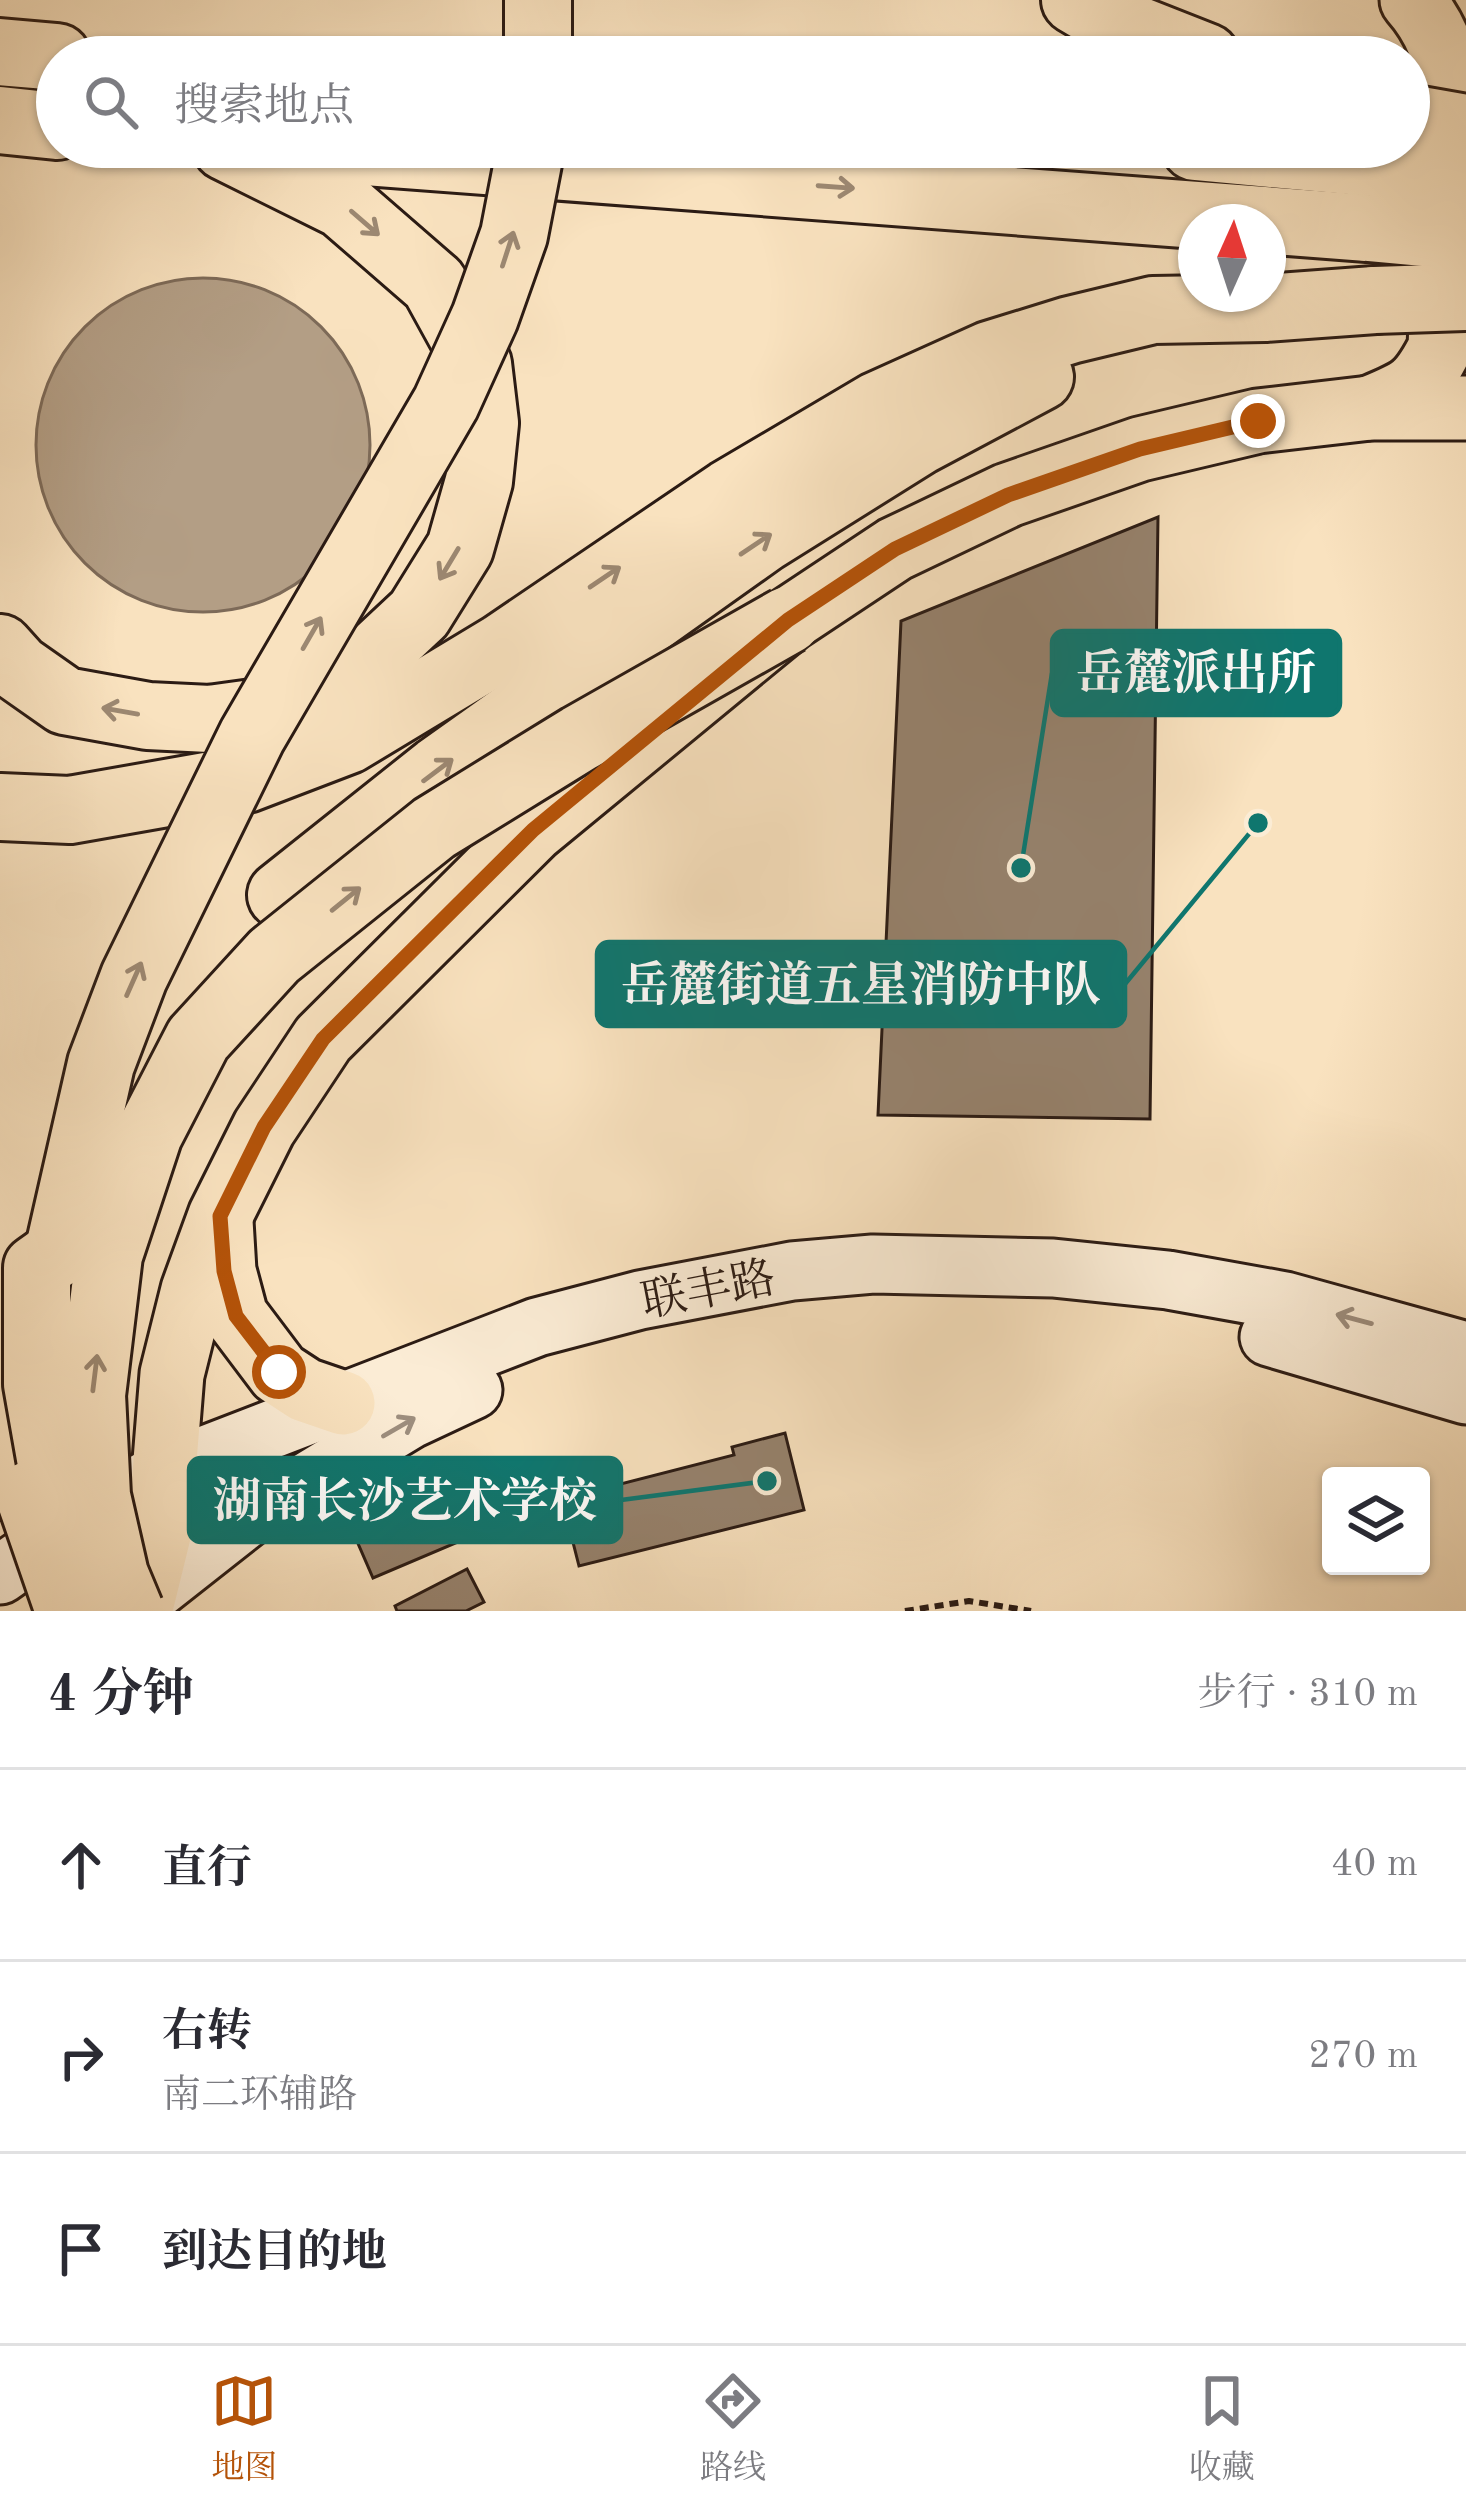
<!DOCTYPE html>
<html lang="zh">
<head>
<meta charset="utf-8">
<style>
	:root { --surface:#fff; --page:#f2f2f3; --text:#2b2b33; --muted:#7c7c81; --line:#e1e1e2; --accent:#b45309 }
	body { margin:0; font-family:"Old Standard TT","Noto Serif SC",serif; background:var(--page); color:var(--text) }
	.controls { position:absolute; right:36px; bottom:36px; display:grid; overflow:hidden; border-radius:12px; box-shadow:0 3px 9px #0004 }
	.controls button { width:108px; height:108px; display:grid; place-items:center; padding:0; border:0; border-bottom:3px solid var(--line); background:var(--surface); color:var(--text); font:60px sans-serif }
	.compass { position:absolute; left:1178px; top:204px; width:108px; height:108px; border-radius:50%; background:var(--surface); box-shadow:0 3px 9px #0004; rotate:3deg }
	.stop { position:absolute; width:36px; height:36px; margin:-27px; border:9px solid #b45309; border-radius:50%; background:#fff }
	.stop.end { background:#b45309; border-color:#fff; box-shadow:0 3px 12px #0008 }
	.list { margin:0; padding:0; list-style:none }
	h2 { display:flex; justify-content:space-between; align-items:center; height:156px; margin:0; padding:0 48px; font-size:51px }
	h2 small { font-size:39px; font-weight:400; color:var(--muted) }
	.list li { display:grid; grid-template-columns:78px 1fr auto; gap:36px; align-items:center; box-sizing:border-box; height:192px; padding:0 48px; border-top:3px solid var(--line) }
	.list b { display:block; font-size:45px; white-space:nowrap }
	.list p { margin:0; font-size:39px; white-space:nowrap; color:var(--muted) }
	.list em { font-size:39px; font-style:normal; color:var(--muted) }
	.icon { flex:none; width:66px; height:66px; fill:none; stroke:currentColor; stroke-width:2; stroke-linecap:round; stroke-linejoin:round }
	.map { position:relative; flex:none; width:1466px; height:1611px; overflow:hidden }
	.search { position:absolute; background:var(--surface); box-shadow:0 3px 9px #0004; left:36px; right:36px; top:36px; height:132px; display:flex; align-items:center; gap:30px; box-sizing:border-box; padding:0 42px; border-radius:66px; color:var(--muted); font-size:45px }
	.sheet { height:732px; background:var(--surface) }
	nav { display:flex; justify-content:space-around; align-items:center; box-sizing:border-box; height:168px; border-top:3px solid var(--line); background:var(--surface); font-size:33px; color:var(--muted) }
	nav a { display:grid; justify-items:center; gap:6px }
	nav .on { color:var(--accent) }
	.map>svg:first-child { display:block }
	.water { fill:#b39e85; stroke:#7d6a58; stroke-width:3 }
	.building { fill:#96826d; stroke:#2b1b14; stroke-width:3 }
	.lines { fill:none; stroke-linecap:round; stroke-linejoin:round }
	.secondary-casing { stroke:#2b1b14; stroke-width:63 }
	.primary-casing { stroke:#2b1b14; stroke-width:69 }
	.trunk-casing { stroke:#2b1b14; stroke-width:72 }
	.path { stroke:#2b1b14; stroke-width:6; stroke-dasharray:9 6; stroke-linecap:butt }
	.secondary { stroke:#fbecd5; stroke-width:57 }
	.primary { stroke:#f9e2bf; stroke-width:63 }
	.trunk { stroke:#f9e2bf; stroke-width:66 }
	.trunk-bridge-casing { stroke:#2b1b14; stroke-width:72; stroke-linecap:butt }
	.trunk-bridge { stroke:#f9e2bf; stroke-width:66 }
	.oneway { stroke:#9c8872 }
	.oneway2 { stroke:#9d8e7e }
	.route { stroke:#b45309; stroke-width:15 }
	.labels { text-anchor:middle; stroke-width:12; stroke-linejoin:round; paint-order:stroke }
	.street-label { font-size:45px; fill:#2b1b14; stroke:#fbecd5 }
	.leader { fill:none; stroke:#0f766e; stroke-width:4.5 }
	.callout-dot { fill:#0f766e; stroke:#fbecd5; stroke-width:4.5 }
	.callout { fill:#0f766e; stroke:#0f766e; stroke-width:4.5 }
	.callout-label { font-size:48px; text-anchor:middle; font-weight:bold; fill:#fff }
</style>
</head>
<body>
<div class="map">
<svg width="1466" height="1611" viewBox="0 0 1466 1611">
	<rect width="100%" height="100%" fill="#f9e2bf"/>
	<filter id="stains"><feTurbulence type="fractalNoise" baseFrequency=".00167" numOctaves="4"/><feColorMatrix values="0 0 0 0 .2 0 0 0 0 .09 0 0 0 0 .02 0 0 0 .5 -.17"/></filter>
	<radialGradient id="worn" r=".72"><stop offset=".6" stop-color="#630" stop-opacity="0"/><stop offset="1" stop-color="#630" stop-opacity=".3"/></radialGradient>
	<circle class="water" cx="203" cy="445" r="167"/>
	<g class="building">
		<polygon points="1158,517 1150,1119 878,1115 901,621"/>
		<polygon points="785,1433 804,1510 579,1566 560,1491 611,1478 613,1486 734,1455 732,1447"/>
		<polygon points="429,1473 458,1542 373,1578 343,1509"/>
		<polygon points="467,1569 484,1602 466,1611 397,1611 395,1606"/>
	</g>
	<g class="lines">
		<defs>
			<g id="secondary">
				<polyline points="1269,1337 1466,1395"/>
				<polyline points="0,1575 85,1515 164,1471 537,1327 640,1300 792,1271 873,1264 1053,1268 1168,1280 1285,1301 1466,1351"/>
				<polyline points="129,1611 247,1518 409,1420 473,1390"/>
			</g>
			<g id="primary">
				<path d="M1370 408C1411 391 1419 389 1440 348L1450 94C1448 58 1436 27 1412 0"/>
				<polyline points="221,1221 224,1271 236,1316 279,1373 305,1390 343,1403"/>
				<polyline points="143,1600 159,1535 172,1374 193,1290 220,1216 264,1128 323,1039 533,830 788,620 895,549 1008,495 1140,449 1258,421 1370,408 1466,408"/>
			</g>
			<g id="trunk">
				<polyline points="538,0 538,57"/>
				<polyline points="1075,0 1102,16 1206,57"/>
				<polyline points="0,52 57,57"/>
				<polyline points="0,120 57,126"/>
				<polyline points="300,147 1368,228"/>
				<polyline points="1195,147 1371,163"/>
				<polyline points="0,648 18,668 65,701 148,716 210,719 282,709 358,671 419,614 460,548 479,481 485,423 478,364 434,284 343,205 226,147"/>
				<polyline points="0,807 70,810 246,779 348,740 502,647 729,493 878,405 989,355 1070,330 1153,310 1265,308 1375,300"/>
				<polyline points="281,895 438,770 763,539 918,442 1040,377"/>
			</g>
		</defs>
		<use href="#secondary" class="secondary-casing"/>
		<use href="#primary" class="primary-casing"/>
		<use href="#trunk" class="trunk-casing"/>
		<polyline class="path" points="905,1611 969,1601 1031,1611"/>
		<use href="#secondary" class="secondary"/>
		<use href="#primary" class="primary"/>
		<use href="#trunk" class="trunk"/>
		<defs>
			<g id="trunk-bridge">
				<polyline points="1409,118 1466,128"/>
				<polyline points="1371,163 1466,172"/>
				<polyline points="1368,228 1466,237"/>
				<polyline points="1375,300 1466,297"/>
				<polyline points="58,1253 101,1064 134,977 252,736 446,403 485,317 514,235 531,147"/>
				<polyline points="29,1495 69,1611"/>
				<polyline points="71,1535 50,1458 37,1384 37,1268 58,1253 73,1219"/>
				<polyline points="130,1611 115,1575 97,1496 92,1395 109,1255 149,1134 198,1039 274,956 434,828 580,738 788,620"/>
			</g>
		</defs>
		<use href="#trunk-bridge" class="trunk-bridge-casing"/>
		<use href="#trunk-bridge" class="trunk-bridge"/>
	</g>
	<defs><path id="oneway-shaft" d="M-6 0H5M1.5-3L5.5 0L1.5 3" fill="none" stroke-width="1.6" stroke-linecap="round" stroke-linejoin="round" transform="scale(3)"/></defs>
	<g class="oneway">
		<use href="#oneway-shaft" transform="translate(836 187) rotate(4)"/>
		<use href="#oneway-shaft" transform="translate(365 223) rotate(41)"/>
		<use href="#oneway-shaft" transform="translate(508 249) rotate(-72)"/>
		<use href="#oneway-shaft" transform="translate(756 544) rotate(-34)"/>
		<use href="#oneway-shaft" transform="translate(449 564) rotate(121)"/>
		<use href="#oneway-shaft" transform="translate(605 577) rotate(-34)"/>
		<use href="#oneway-shaft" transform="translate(312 633) rotate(-60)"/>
		<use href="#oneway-shaft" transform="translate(120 711) rotate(-170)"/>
		<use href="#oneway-shaft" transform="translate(438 770) rotate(-37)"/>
		<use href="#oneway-shaft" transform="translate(346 899) rotate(-39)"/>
		<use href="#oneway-shaft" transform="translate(134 979) rotate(-66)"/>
		<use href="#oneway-shaft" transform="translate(95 1373) rotate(-83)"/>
	</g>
	<g class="oneway2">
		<use href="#oneway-shaft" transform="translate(1354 1319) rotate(-165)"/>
		<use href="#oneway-shaft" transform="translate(399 1427) rotate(-30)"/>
	</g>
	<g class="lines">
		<polyline class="route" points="279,1372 236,1316 224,1271 220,1216 264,1127 323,1039 533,830 788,620 895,549 1008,495 1140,449 1258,421"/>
	</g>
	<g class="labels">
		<g class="street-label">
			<text transform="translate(708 1288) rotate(-11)" y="16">联丰路</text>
		</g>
	</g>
	<path class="leader" d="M1021 868L1052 673M1258 823L1125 984M767 1481L621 1500"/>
	<g class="callout-dot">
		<circle cx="1021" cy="868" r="12"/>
		<circle cx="1258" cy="823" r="12"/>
		<circle cx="767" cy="1481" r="12"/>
	</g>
	<g class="callout">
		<rect x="1052" y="631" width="288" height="84" rx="12"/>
		<rect x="597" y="942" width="528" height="84" rx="12"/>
		<rect x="189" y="1458" width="432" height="84" rx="12"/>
	</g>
	<g class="callout-label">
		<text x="1196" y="689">岳麓派出所</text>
		<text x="861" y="1001">岳麓街道五星消防中队</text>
		<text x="405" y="1517">湖南长沙艺术学校</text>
	</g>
	<rect width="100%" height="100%" filter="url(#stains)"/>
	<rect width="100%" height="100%" fill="url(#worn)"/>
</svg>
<div class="controls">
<button><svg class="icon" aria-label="layers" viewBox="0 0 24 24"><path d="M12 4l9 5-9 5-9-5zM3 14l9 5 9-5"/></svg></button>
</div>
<svg class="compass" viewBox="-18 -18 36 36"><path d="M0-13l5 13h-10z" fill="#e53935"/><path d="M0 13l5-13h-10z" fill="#7c7c81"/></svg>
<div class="stop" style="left:279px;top:1372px"></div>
<div class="stop end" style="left:1258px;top:421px"></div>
<div class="search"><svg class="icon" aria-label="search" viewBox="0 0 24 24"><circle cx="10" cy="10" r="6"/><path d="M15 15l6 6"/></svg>搜索地点</div>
</div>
<section class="sheet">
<h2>4 分钟<small>步行 · 310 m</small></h2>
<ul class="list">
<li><svg class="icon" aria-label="ahead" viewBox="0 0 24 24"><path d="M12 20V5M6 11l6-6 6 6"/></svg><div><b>直行</b></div><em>40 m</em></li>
<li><svg class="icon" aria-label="right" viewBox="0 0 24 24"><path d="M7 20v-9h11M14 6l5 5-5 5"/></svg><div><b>右转</b><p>南二环辅路</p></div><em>270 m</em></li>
<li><svg class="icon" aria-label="arrive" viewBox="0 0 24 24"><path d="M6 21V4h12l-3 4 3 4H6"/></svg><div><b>到达目的地</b></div></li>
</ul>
</section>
<nav>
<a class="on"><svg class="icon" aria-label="map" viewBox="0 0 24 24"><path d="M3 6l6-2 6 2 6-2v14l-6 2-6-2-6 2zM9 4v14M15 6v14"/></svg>地图</a>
<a><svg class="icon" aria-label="directions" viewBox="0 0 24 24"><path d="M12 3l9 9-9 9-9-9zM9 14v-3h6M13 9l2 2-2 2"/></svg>路线</a>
<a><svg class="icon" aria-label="saved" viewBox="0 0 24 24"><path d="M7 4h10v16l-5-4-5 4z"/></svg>收藏</a>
</nav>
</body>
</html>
